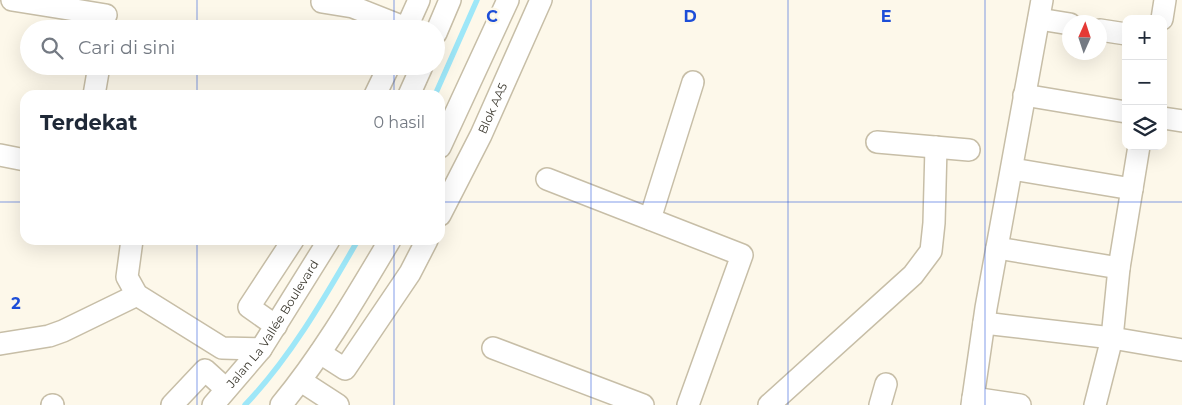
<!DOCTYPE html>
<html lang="id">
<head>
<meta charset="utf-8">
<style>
	:root { --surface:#fff; --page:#f2f2f3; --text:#1f2937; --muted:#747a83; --line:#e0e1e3 }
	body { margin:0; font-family:Montserrat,sans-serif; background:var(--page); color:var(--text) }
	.controls { position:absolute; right:15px; top:15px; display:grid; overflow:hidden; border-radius:10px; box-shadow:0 5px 20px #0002 }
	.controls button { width:45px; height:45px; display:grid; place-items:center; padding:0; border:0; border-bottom:1px solid var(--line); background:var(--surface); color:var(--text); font:25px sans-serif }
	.compass { position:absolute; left:1062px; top:15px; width:45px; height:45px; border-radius:50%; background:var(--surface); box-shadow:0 5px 20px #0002; rotate:3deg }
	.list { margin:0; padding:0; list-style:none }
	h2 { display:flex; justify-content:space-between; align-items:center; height:65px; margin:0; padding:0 20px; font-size:21px }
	h2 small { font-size:16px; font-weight:400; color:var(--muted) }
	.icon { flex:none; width:28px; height:28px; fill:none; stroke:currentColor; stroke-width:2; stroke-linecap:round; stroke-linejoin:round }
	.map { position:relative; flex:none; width:1182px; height:405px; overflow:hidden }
	.search { position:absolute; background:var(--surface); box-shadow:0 5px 20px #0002; left:20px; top:20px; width:425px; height:55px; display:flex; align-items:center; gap:12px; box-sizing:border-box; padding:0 18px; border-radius:28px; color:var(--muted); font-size:19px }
	.panel { position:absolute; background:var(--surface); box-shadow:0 5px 20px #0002; left:20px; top:90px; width:425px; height:155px; border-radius:15px }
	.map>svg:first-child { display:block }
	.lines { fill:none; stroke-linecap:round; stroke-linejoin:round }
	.stream { stroke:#9ee7f8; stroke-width:5.5 }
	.minor-casing { stroke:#c7bea7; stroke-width:24 }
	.minor { stroke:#fff; stroke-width:21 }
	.grid { fill:none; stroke:#1d4ed8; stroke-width:1; stroke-opacity:0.55 }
	.labels { text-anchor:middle; stroke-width:5; stroke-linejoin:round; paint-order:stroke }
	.street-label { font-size:12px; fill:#3a372d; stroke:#fdf8ea }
	.grid-label { font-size:16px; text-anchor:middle; font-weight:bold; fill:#1d4ed8; stroke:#fdf8ea; stroke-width:5; stroke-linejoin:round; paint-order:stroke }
</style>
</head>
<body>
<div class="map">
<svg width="1182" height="405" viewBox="0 0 1182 405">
	<rect width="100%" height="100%" fill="#fdf8ea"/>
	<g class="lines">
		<g class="stream">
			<polyline points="435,95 477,0"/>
			<path d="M245 405C291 357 325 297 358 240"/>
		</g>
		<defs>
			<g id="minor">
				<polyline points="12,0 106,15"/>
				<polyline points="322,2 353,7 406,28"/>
				<polyline points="1039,19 1070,24"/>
				<polyline points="1162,19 1165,0"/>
				<polyline points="406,29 419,0"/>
				<polyline points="1100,30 1126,34"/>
				<polyline points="436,33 450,0"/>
				<polyline points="94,95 99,66"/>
				<polyline points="375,95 389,66"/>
				<polyline points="409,95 422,66"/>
				<polyline points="1024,95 1126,112"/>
				<polyline points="1163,118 1182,121"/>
				<polyline points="877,142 969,150"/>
				<polyline points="440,147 508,0"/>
				<polyline points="0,155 25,160"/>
				<polyline points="1012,169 1132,189"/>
				<polyline points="547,179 742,255 688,405"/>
				<path id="s1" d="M440 215 481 135 541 0"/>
				<polyline points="650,219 693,82"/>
				<polyline points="132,240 127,277 137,295 222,348 261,349"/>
				<polyline points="997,248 1119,268"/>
				<polyline points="984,323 1112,338 1182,350"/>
				<polyline points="276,326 249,307 293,240"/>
				<polyline points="0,344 49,336 63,331 137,295"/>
				<polyline points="493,348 643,405"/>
				<polyline points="320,353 345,369 410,273 427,240"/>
				<polyline points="301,381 338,405"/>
				<polyline points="973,398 1020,405"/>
				<polyline points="52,405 53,405"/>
				<polyline points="172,405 205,370 226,389"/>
				<path id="s2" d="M213 405 261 349 329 240"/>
				<path d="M281 405C323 354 356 297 390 240"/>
				<polyline points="769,405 913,275 931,251 934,223 936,147"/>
				<polyline points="880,405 886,384"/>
				<polyline points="972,405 986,308 1042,0"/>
				<polyline points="1095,405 1112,338 1119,268 1139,146"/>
			</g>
		</defs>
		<use href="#minor" class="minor-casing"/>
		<use href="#minor" class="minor"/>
	</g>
	<path class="grid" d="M197 0V29M394 0V29M591 0V405M788 0V405M985 0V405M197 66V95M394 66V95M0 202H25M440 202H1182M197 240V405M394 240V405"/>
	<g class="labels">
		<g class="street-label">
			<text dy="4" stroke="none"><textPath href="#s1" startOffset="119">Blok AA5</textPath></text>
			<text dy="4" stroke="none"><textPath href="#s2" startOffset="101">Jalan La Vallée Boulevard</textPath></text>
		</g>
	</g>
	<g class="grid-label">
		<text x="492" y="22">C</text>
		<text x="690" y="22">D</text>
		<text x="886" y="22">E</text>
		<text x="16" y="309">2</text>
	</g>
</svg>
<div class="controls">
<button>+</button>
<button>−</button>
<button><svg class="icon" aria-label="layers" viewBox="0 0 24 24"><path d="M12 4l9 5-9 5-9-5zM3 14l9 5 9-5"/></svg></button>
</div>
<svg class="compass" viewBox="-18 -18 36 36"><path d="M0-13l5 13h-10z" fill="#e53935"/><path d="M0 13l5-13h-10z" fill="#747a83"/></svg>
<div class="search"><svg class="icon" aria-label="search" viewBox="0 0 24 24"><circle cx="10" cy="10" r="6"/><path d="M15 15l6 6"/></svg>Cari di sini</div>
<section class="panel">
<h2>Terdekat<small>0 hasil</small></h2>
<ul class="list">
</ul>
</section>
</div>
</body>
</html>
